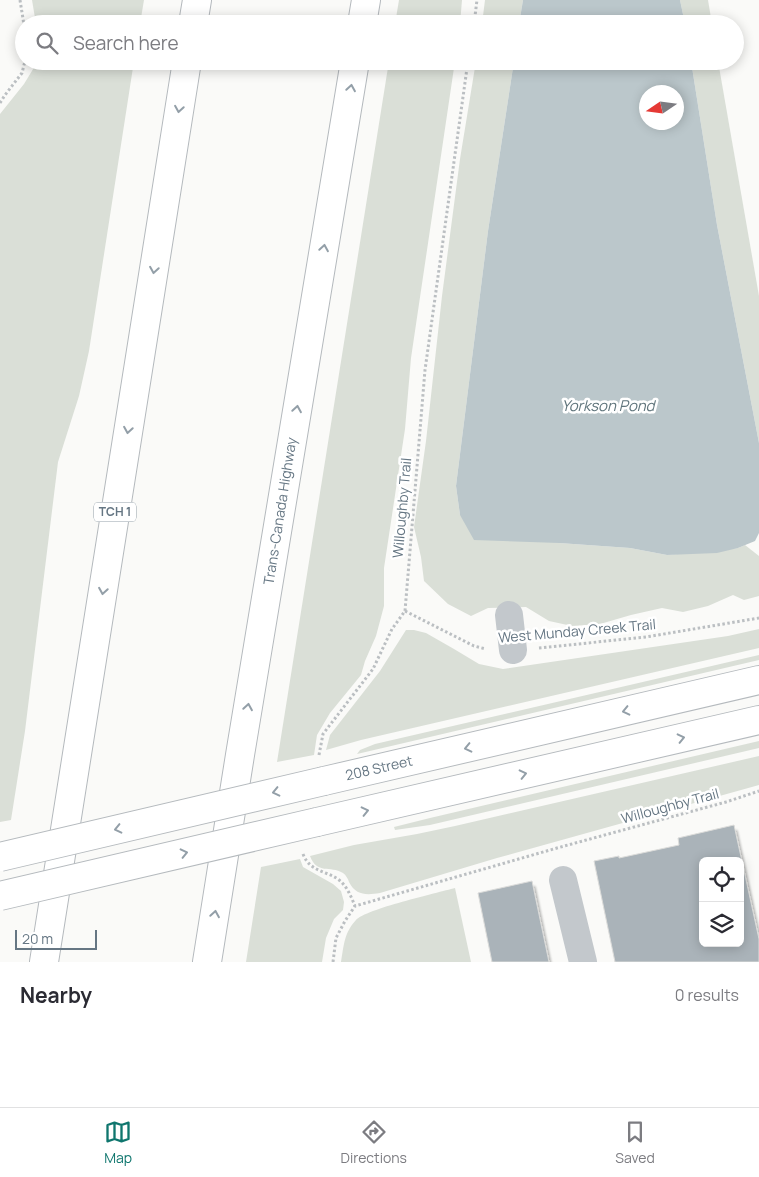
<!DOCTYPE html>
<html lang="en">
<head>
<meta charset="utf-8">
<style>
	:root { --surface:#fff; --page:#f7f7f7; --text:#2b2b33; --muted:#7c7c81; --line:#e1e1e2; --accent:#0f766e }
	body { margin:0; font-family:Manrope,sans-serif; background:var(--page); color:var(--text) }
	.controls { position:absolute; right:15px; bottom:15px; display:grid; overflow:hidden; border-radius:8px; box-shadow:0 2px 12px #0003 }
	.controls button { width:45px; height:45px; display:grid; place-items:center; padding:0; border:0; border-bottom:1px solid var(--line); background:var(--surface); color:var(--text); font:25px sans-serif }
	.compass { position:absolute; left:639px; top:85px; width:45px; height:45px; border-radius:50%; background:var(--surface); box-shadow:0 2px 12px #0003; rotate:257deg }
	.scale { position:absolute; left:15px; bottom:12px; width:82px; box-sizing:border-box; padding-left:5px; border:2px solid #657683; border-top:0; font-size:14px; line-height:18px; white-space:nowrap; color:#657683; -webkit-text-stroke:4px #fff; paint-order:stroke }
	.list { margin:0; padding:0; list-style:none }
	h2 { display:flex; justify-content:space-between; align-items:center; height:65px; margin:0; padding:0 20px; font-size:21px }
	h2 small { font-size:16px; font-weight:400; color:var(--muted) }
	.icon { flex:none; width:28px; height:28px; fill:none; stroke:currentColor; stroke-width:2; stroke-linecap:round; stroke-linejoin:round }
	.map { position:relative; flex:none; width:759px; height:962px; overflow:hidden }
	.search { position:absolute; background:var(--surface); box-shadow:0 2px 12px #0003; left:15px; right:15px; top:15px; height:55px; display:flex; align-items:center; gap:12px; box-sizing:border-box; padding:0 18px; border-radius:28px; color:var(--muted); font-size:19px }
	.sheet { height:145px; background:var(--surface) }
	nav { display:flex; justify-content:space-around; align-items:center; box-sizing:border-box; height:70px; border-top:1px solid var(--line); background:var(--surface); font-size:14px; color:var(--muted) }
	nav a { display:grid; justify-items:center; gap:2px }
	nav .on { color:var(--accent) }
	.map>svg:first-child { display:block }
	.green { fill:#dadfd7 }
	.water { fill:#bbc7cb; fill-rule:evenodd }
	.building { fill:#aab3b9; stroke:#dcdcda; fill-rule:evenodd; filter:url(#shadow) }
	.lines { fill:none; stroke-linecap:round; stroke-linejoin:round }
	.major-casing { stroke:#b5babe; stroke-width:30 }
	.highway-casing { stroke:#b4b9bd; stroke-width:30 }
	.path { stroke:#bbbfc2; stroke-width:3; stroke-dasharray:2.5 2.5; stroke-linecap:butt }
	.minor { stroke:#c3c8cc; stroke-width:28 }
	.major { stroke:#fff; stroke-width:28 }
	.highway { stroke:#fff; stroke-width:28 }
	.major-bridge-casing { stroke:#b5babe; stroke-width:30; stroke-linecap:butt }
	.major-bridge { stroke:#fff; stroke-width:28 }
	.oneway { stroke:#939fa8 }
	.labels { text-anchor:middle; stroke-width:5; stroke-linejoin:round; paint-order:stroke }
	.shield { fill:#fff; stroke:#939fa8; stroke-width:1 }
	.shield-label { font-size:12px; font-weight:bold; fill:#657683 }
	.street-label { font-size:14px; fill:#657683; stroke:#fff }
	.water-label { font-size:15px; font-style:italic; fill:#60757c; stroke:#fff }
</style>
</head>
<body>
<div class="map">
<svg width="759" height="962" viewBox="0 0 759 962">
	<defs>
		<filter id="shadow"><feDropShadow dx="3" dy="5.5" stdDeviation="1" flood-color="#0004"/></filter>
	</defs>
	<rect width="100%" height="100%" fill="#fafaf8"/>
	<g class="green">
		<polygon points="32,0 144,0 140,24 36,24"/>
		<polygon points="399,0 462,0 460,24 395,24"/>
		<polygon points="485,0 523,0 519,24 482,24"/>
		<polygon points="680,0 708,0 712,24 685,24"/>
		<polygon points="38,61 134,61 89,351 79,396 58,462 25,731 11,820 0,822 0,114 24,84"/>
		<polygon points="389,61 455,61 411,358 405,429 384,568 384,606 376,636 365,661 361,675 330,713 317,735 314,755 277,762"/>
		<polygon points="476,61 514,61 488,231 456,486 460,515 559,543 630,548 667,555 738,548 745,545 759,556 759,596 744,600 733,595 708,606 683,612 662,608 631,615 600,624 572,626 549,621 526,607 488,608 471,616 448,604 424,581 421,557 414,527 426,441 442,296 460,159"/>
		<polygon points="691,61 718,61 759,296 759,443 717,225"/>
		<polygon points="759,629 759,648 361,740 326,750 330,735 380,671 406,630 414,630 426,633 454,649 479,664 503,669 728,636"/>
		<polygon points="759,655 759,660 357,754 360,750 375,744"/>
		<polygon points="759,741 759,748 430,825 395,830 394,827 430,818"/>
		<path d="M759 756V785L497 858 380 893C367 895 356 896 349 882 348 879 346 875 343 873 330 865 317 875 310 856L354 845 417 834 455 826Z"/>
		<polygon points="300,859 303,867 333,884 341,891 344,902 343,910 334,919 326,938 322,962 246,962 261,867"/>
		<path d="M455 888 471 962H341C344 945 344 933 356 920 366 909 437 893 455 888Z"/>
	</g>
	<g class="water">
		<polygon points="523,0 680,0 685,24 519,24"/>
		<path d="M514 61H691L717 225 759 443V533L755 541 738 548 717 553 667 555 630 548 559 543 474 540 460 515 456 486 488 231ZM646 92H676V122H646Z"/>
	</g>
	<g class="building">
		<path d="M734 825 759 939V962H615L594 861 619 856V858L679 845 678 838ZM703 861H740V943H703Z"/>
		<polygon points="532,881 549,962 492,962 478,893"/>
	</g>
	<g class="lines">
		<defs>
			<g id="major">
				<polyline points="324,781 759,680"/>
				<polyline points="317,822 759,720"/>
			</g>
			<g id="highway">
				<polyline points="193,24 197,0"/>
				<polyline points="362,24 366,0"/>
				<polyline points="44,962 187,61"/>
				<polyline points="207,962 240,755 355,61"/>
			</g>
		</defs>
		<use href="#major" class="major-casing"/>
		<use href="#highway" class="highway-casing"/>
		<g class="path">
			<polyline points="20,0 24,25"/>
			<polyline points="474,24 477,0"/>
			<polyline points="0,103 5,95 22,73 25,61"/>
			<polyline points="405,611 474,646 486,649"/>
			<polyline points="539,648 646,637 759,618"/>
			<polyline points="319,755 323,734 373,669 392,629 405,611 425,370 468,61"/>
			<path d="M303 854C311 875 333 870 344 885 349 891 352 899 355 906"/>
			<polyline points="333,962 336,938 345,921 355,906 557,848 726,802 759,791"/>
		</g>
		<g class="minor">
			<polyline points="509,615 513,650"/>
			<polyline points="563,880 583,962"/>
		</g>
		<use href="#major" class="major"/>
		<use href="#highway" class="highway"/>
		<defs>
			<g id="major-bridge">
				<polyline points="0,857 324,781"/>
				<polyline points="0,896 317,822"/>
			</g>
		</defs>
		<use href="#major-bridge" class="major-bridge-casing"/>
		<use href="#major-bridge" class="major-bridge"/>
	</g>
	<defs><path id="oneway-chevron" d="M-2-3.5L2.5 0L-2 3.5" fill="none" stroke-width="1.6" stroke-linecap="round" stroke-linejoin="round" transform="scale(1.25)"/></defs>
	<g class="oneway">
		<use href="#oneway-chevron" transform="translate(351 88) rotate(-81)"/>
		<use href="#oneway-chevron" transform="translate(179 109) rotate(99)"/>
		<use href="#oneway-chevron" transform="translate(324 248) rotate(-81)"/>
		<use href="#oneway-chevron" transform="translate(154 270) rotate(99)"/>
		<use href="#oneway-chevron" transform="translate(297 409) rotate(-81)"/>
		<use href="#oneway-chevron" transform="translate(128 430) rotate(99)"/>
		<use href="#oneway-chevron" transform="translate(103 591) rotate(99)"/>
		<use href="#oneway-chevron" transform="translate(248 707) rotate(-81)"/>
		<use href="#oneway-chevron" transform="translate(626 711) rotate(167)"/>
		<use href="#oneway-chevron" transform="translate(681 738) rotate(-13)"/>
		<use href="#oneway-chevron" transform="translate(468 748) rotate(167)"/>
		<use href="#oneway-chevron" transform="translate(523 774) rotate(-13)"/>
		<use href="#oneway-chevron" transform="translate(276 792) rotate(167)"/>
		<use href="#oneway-chevron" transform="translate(365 811) rotate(-13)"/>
		<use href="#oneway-chevron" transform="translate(118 829) rotate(167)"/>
		<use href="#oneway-chevron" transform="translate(184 853) rotate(-13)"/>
		<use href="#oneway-chevron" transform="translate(215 914) rotate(-81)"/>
	</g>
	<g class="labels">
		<rect class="shield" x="94" y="502.5" width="42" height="19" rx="4"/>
		<g class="shield-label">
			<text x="115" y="516">TCH 1</text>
		</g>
		<g class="street-label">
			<text transform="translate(402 508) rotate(-85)" y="5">Willoughby Trail</text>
			<text transform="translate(280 511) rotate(-81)" y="5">Trans-Canada Highway</text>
			<text transform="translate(577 631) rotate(-5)" y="5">West Munday Creek Trail</text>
			<text transform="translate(379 768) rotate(-13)" y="5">208 Street</text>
			<text transform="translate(670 806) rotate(-15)" y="5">Willoughby Trail</text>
		</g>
		<g class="water-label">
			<text x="608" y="411">Yorkson Pond</text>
		</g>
	</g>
</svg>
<div class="controls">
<button><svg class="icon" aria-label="locate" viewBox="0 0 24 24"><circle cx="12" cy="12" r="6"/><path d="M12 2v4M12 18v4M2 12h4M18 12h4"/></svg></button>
<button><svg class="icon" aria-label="layers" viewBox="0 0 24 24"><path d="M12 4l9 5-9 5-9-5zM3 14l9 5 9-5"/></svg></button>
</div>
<svg class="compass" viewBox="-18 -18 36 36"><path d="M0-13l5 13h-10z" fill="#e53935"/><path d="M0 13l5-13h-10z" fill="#7c7c81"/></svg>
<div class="scale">20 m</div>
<div class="search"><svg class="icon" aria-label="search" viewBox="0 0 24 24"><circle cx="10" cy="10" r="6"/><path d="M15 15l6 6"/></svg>Search here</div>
</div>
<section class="sheet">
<h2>Nearby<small>0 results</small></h2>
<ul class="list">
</ul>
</section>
<nav>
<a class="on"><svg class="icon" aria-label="map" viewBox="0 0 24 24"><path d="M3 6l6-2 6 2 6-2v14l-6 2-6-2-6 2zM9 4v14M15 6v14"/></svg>Map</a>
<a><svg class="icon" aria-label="directions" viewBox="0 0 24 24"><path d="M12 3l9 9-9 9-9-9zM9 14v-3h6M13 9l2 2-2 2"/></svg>Directions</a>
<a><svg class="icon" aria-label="saved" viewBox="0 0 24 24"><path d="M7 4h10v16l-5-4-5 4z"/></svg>Saved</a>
</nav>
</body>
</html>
